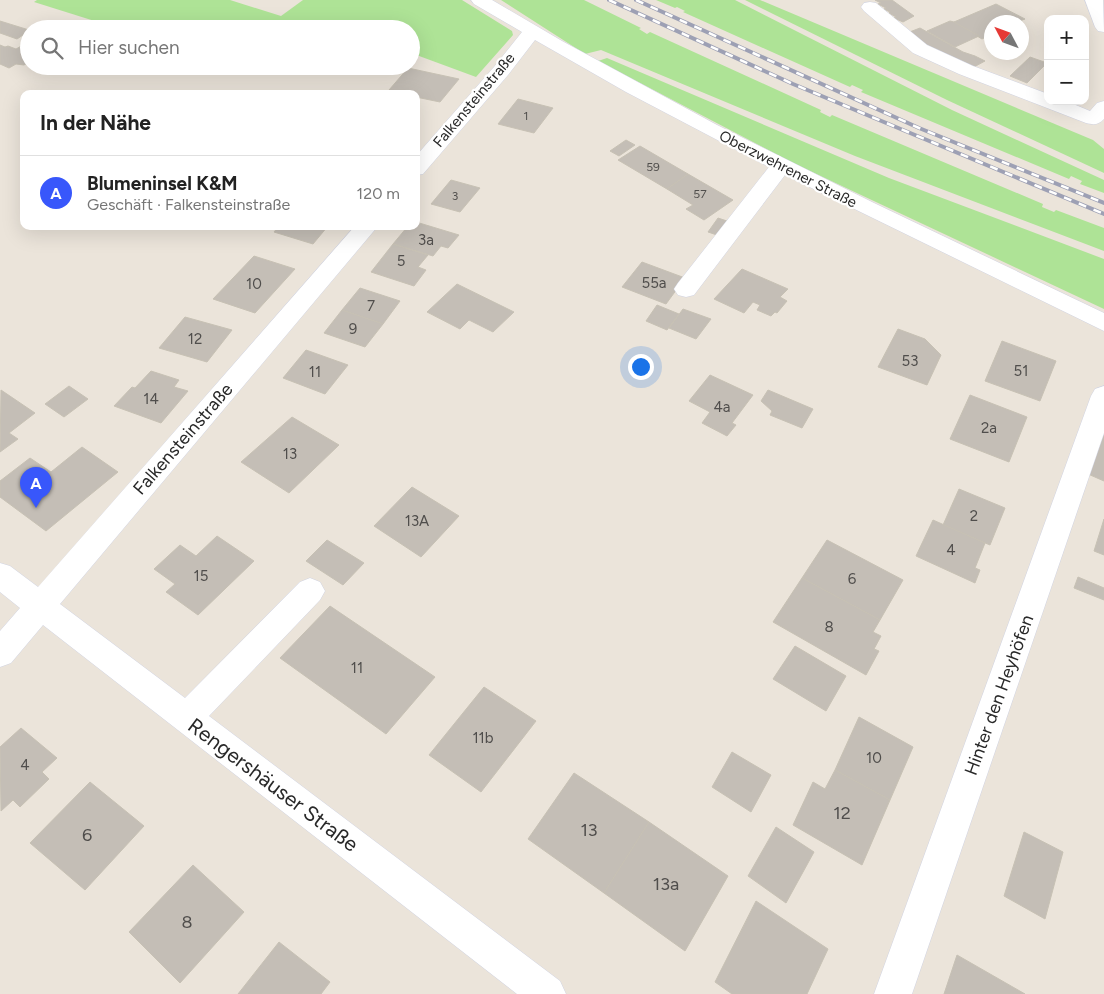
<!DOCTYPE html>
<html lang="de">
<head>
<meta charset="utf-8">
<style>
	:root { --surface:#fff; --page:#f2f2f2; --text:#222; --muted:#767676; --line:#e0e0e0; --accent:#3857fb }
	body { margin:0; font-family:Figtree,sans-serif; background:var(--page); color:var(--text) }
	.controls { position:absolute; right:15px; top:15px; display:grid; overflow:hidden; border-radius:10px; box-shadow:0 5px 20px #0002 }
	.controls button { width:45px; height:45px; display:grid; place-items:center; padding:0; border:0; border-bottom:1px solid var(--line); background:var(--surface); color:var(--text); font:25px sans-serif }
	.compass { position:absolute; left:984px; top:15px; width:45px; height:45px; border-radius:50%; background:var(--surface); box-shadow:0 5px 20px #0002; rotate:311deg }
	.you { position:absolute; left:640px; top:366px; width:18px; height:18px; margin:-12px; border:4px solid #fff; border-radius:50%; background:#1a73e8; box-shadow:0 0 0 8px #1a73e833 }
	.badge { display:grid; place-items:center; width:32px; height:32px; border-radius:50%; background:var(--accent); color:#fff; font-size:16px; font-weight:700 }
	.pin { position:absolute; translate:-50% -41px; filter:drop-shadow(0 1px 2px #0008) }
	.pin::after { content:''; position:absolute; top:26px; width:18px; height:15px; background:inherit; clip-path:polygon(0 0,100% 0,50% 100%) }
	.list { margin:0; padding:0; list-style:none }
	h2 { display:flex; justify-content:space-between; align-items:center; height:65px; margin:0; padding:0 20px; font-size:21px }
	h2 small { font-size:16px; font-weight:400; color:var(--muted) }
	.list li { display:grid; grid-template-columns:32px 1fr auto; gap:15px; align-items:center; box-sizing:border-box; height:75px; padding:0 20px; border-top:1px solid var(--line) }
	.list b { display:block; font-size:19px; white-space:nowrap }
	.list p { margin:0; font-size:16px; white-space:nowrap; color:var(--muted) }
	.list em { font-size:16px; font-style:normal; color:var(--muted) }
	.icon { flex:none; width:28px; height:28px; fill:none; stroke:currentColor; stroke-width:2; stroke-linecap:round; stroke-linejoin:round }
	.map { position:relative; flex:none; width:1104px; height:994px; overflow:hidden }
	.search { position:absolute; background:var(--surface); box-shadow:0 5px 20px #0002; left:20px; top:20px; width:400px; height:55px; display:flex; align-items:center; gap:12px; box-sizing:border-box; padding:0 18px; border-radius:28px; color:var(--muted); font-size:19px }
	.panel { position:absolute; background:var(--surface); box-shadow:0 5px 20px #0002; left:20px; top:90px; width:400px; height:140px; border-radius:10px }
	.map>svg:first-child { display:block }
	.green { fill:#aee396 }
	.building { fill:#c4beb6; stroke:#c7c1b4 }
	.lines { fill:none; stroke-linecap:round; stroke-linejoin:round }
	.minor-casing { stroke:#d0d3e2; stroke-width:1 }
	.minor { fill:#fff; fill-rule:evenodd }
	.rail-casing { stroke:#9da0b4; stroke-width:4 }
	.rail { stroke:#fff; stroke-width:2.5; stroke-dasharray:8; stroke-linecap:butt }
	.labels { text-anchor:middle; stroke-width:4.5; stroke-linejoin:round; paint-order:stroke }
	.far-number-label { font-size:12px; fill:#504e4c }
	.far-street-label { font-size:15px; fill:#292929; stroke:#fff }
	.number-label { font-size:15px; fill:#504e4c }
	.street-label { font-size:18px; fill:#292929; stroke:#fff }
	.near-number-label { font-size:18px; fill:#504e4c }
	.near-street-label { font-size:21px; fill:#292929; stroke:#fff }
</style>
</head>
<body>
<div class="map">
<svg width="1104" height="994" viewBox="0 0 1104 994">
	<rect width="100%" height="100%" fill="#ebe4da"/>
	<g class="green">
		<polygon points="37,0 230,0 281,16 303,0 462,0 512,31 513,35 476,77 411,53 411,29 120,29 34,2"/>
		<polygon points="501,0 584,0 641,28 639,29 647,34 650,32 821,110 820,112 830,117 832,115 1043,204 1042,207 1054,212 1056,210 1104,228 1104,251 855,156 601,50 585,54"/>
		<polygon points="656,0 735,0 952,110 1104,180 1104,193 1080,184 1082,181 1071,176 1069,179 861,92 863,90 852,85 850,87 683,12 685,11 677,7 675,8"/>
		<polygon points="745,0 760,0 1093,140 1104,149 1104,173 947,100"/>
		<polygon points="607,58 889,178 1104,259 1104,309 795,164 598,61"/>
	</g>
	<g class="building">
		<polygon points="875,0 892,0 914,16 903,22 894,18 896,17 889,13 890,12 884,9 886,8 878,4 881,3"/>
		<polygon points="996,4 1025,19 1017,22 992,22 992,34 982,39 954,22"/>
		<polygon points="0,21 29,30 29,31 17,39 0,33"/>
		<polygon points="950,21 954,22 979,36 955,47 927,31"/>
		<polygon points="920,28 963,52 975,56 985,61 972,68 951,59 907,33"/>
		<polygon points="25,44 29,45 29,56 27,57 29,58 29,62 24,65 16,64 9,68 0,64 0,45 5,47 8,46 16,49"/>
		<polygon points="1030,57 1047,63 1027,83 1010,76"/>
		<polygon points="408,68 459,79 440,102 416,97 416,94 404,94 389,90"/>
		<polygon points="518,99 553,108 534,133 498,124"/>
		<polygon points="626,140 635,145 619,156 610,151"/>
		<polygon points="640,146 688,174 667,189 618,160"/>
		<polygon points="688,174 733,200 704,220 686,209 693,205 667,189"/>
		<polygon points="451,180 480,188 460,212 431,204"/>
		<polygon points="718,218 730,222 720,236 708,232"/>
		<polygon points="416,222 459,235 448,248 441,246 433,256 393,244 408,226 416,226"/>
		<polygon points="279,226 328,226 313,244 274,232"/>
		<polygon points="393,244 428,255 418,267 426,270 414,286 371,272"/>
		<polygon points="254,256 295,269 255,313 213,299"/>
		<polygon points="642,262 685,278 666,304 622,287"/>
		<polygon points="742,269 788,289 780,297 787,301 777,313 775,312 771,316 757,310 760,305 753,302 744,313 714,299"/>
		<polygon points="457,284 514,312 493,332 469,320 460,329 427,312"/>
		<polygon points="360,288 400,301 383,324 342,310"/>
		<polygon points="657,305 679,314 667,330 646,321"/>
		<polygon points="683,309 711,319 696,339 669,328"/>
		<polygon points="342,310 383,324 365,347 324,333"/>
		<polygon points="185,317 232,330 207,362 159,348"/>
		<polygon points="898,329 925,339 941,355 927,385 878,367"/>
		<polygon points="1002,341 1056,361 1040,401 985,381"/>
		<polygon points="306,350 348,365 325,394 283,378"/>
		<polygon points="151,371 179,380 174,387 188,391 161,423 114,406 132,387 135,388"/>
		<polygon points="710,375 753,395 732,423 736,425 727,436 702,423 710,412 689,401"/>
		<polygon points="69,386 88,399 64,417 45,404"/>
		<polygon points="1,390 35,413 9,433 18,439 0,452"/>
		<polygon points="768,390 813,409 802,428 770,415 772,411 761,401"/>
		<polygon points="970,395 1027,417 1009,462 950,439"/>
		<polygon points="292,417 339,445 289,493 241,462"/>
		<polygon points="1104,428 1104,481 1088,474"/>
		<polygon points="82,447 118,472 46,531 0,497 0,481 30,458 51,472"/>
		<polygon points="412,487 459,516 421,557 374,526"/>
		<polygon points="959,489 1005,508 990,545 943,525"/>
		<polygon points="1104,519 1104,555 1094,551"/>
		<polygon points="933,520 985,543 975,568 980,570 975,583 916,556"/>
		<polygon points="217,536 254,561 198,615 166,592 175,584 154,569 180,545 196,556"/>
		<polygon points="327,540 364,563 343,585 306,561"/>
		<polygon points="827,540 903,580 880,620 802,578"/>
		<polygon points="1078,577 1104,588 1104,600 1074,588"/>
		<polygon points="802,578 880,620 873,632 881,636 874,649 879,651 866,675 773,622"/>
		<polygon points="330,606 435,677 386,734 280,658"/>
		<polygon points="795,646 846,676 826,711 773,679"/>
		<polygon points="484,687 536,721 481,792 429,755"/>
		<polygon points="859,717 913,747 890,800 835,770"/>
		<polygon points="21,728 57,758 42,772 49,779 20,807 13,800 1,811 0,747"/>
		<polygon points="732,752 771,775 751,812 712,787"/>
		<polygon points="835,770 890,800 862,865 793,825 813,782 825,789"/>
		<polygon points="574,773 649,822 604,893 528,839"/>
		<polygon points="90,782 144,826 85,890 30,843"/>
		<polygon points="649,822 728,876 685,951 604,893"/>
		<polygon points="776,827 814,852 786,903 748,876"/>
		<polygon points="1024,832 1063,852 1045,919 1004,896"/>
		<polygon points="193,865 244,912 180,983 129,932"/>
		<polygon points="756,901 828,949 807,994 732,994 715,982"/>
		<polygon points="279,942 330,982 321,994 238,994"/>
		<polygon points="957,955 1025,994 944,994"/>
	</g>
	<g class="lines">
		<defs>
			<g id="minor">
				<polygon points="471,0 492,0 562,41 717,125 874,203 1104,313 1104,331 785,175 694,295 686,297 678,295 674,289 678,283 769,167 626,92 535,40 508,75 423,174 416,175 416,156 494,67 522,32 474,4"/>
				<polygon points="1085,0 1103,0 1104,32 1098,31 1095,27"/>
				<path d="M870 2 876 3 927 45 973 66 1048 94V101H1066L1090 111 1097 103 1104 101V119C1098 125 1094 125 1086 123L959 74 913 53 864 11 861 7 864 3Z"/>
				<polygon points="355,226 378,226 60,604 185,698 300,582 310,578 320,582 325,591 320,600 209,716 560,981 566,994 517,994 43,625 11,663 0,667 0,631 20,608 0,592 0,563 10,566 38,587"/>
				<polygon points="1104,386 1104,433 912,994 874,994 1091,396 1095,389"/>
			</g>
		</defs>
		<use href="#minor" class="minor-casing"/>
		<use href="#minor" class="minor"/>
		<defs>
			<g id="rail">
				<polyline points="609,0 793,84 1104,214"/>
				<polyline points="636,0 919,128 1104,203"/>
			</g>
		</defs>
		<use href="#rail" class="rail-casing"/>
		<use href="#rail" class="rail"/>
	</g>
	<g class="labels">
		<g class="far-number-label">
			<text x="526" y="120">1</text>
			<text x="653" y="171">59</text>
			<text x="700" y="198">57</text>
			<text x="455" y="200">3</text>
		</g>
		<g class="far-street-label">
			<text transform="translate(474 100) rotate(-50)" y="5">Falkensteinstraße</text>
			<text transform="translate(788 169) rotate(27)" y="5">Oberzwehrener Straße</text>
		</g>
		<g class="number-label">
			<text x="426" y="245">3a</text>
			<text x="401" y="266">5</text>
			<text x="654" y="288">55a</text>
			<text x="254" y="289">10</text>
			<text x="371" y="311">7</text>
			<text x="353" y="334">9</text>
			<text x="195" y="344">12</text>
			<text x="910" y="366">53</text>
			<text x="1021" y="376">51</text>
			<text x="315" y="377">11</text>
			<text x="151" y="404">14</text>
			<text x="722" y="412">4a</text>
			<text x="989" y="433">2a</text>
			<text x="290" y="459">13</text>
			<text x="974" y="521">2</text>
			<text x="417" y="526">13A</text>
			<text x="951" y="555">4</text>
			<text x="201" y="581">15</text>
			<text x="852" y="584">6</text>
			<text x="829" y="632">8</text>
			<text x="357" y="673">11</text>
			<text x="483" y="743">11b</text>
			<text x="874" y="763">10</text>
			<text x="25" y="770">4</text>
		</g>
		<g class="street-label">
			<text transform="translate(183 439) rotate(-49)" y="6">Falkensteinstraße</text>
			<text transform="translate(999 695) rotate(-70)" y="6">Hinter den Heyhöfen</text>
		</g>
		<g class="near-number-label">
			<text x="842" y="819">12</text>
			<text x="589" y="836">13</text>
			<text x="87" y="841">6</text>
			<text x="666" y="890">13a</text>
			<text x="187" y="928">8</text>
		</g>
		<g class="near-street-label">
			<text transform="translate(273 785) rotate(37)" y="7">Rengershäuser Straße</text>
		</g>
	</g>
</svg>
<div class="controls">
<button>+</button>
<button>−</button>
</div>
<svg class="compass" viewBox="-18 -18 36 36"><path d="M0-13l5 13h-10z" fill="#e53935"/><path d="M0 13l5-13h-10z" fill="#767676"/></svg>
<div class="you"></div>
<div class="pin badge" style="left:36px;top:508px">A</div>
<div class="search"><svg class="icon" aria-label="search" viewBox="0 0 24 24"><circle cx="10" cy="10" r="6"/><path d="M15 15l6 6"/></svg>Hier suchen</div>
<section class="panel">
<h2>In der Nähe<small></small></h2>
<ul class="list">
<li><span class="badge">A</span><div><b>Blumeninsel K&amp;M</b><p>Geschäft · Falkensteinstraße</p></div><em>120 m</em></li>
</ul>
</section>
</div>
</body>
</html>
